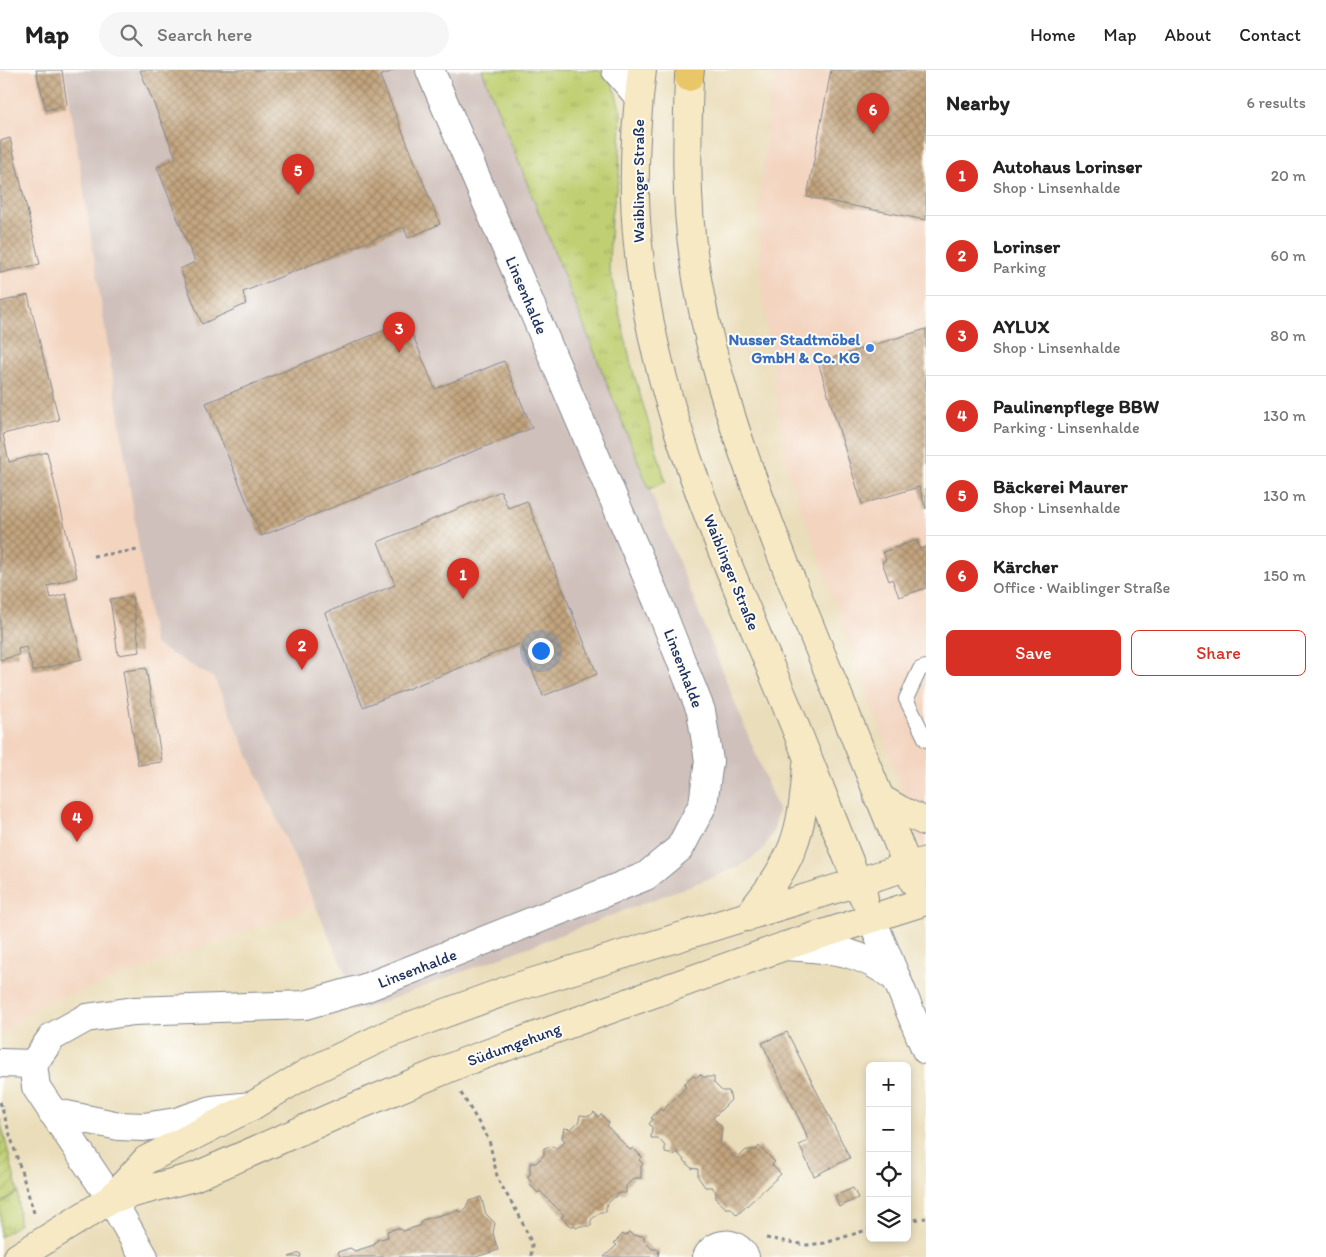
<!DOCTYPE html>
<html lang="en">
<head>
<meta charset="utf-8">
<style>
	:root { --surface:#fff; --page:#f6f6f6; --text:#222; --muted:#767676; --line:#e0e0e0; --accent:#d93025 }
	body { margin:0; font-family:Itim,sans-serif; background:var(--page); color:var(--text) }
	.controls { position:absolute; right:15px; bottom:15px; display:grid; overflow:hidden; border-radius:8px; box-shadow:0 2px 8px #0003 }
	.controls button { width:45px; height:45px; display:grid; place-items:center; padding:0; border:0; border-bottom:1px solid var(--line); background:var(--surface); color:var(--text); font:25px sans-serif }
	.you { position:absolute; left:540px; top:580px; width:18px; height:18px; margin:-12px; border:4px solid #fff; border-radius:50%; background:#1a73e8; box-shadow:0 0 0 8px #1a73e833 }
	.badge { display:grid; place-items:center; width:32px; height:32px; border-radius:50%; background:var(--accent); color:#fff; font-size:16px; font-weight:700 }
	.pin { position:absolute; translate:-50% -41px; filter:drop-shadow(0 1px 2px #0008) }
	.pin::after { content:''; position:absolute; top:26px; width:18px; height:15px; background:inherit; clip-path:polygon(0 0,100% 0,50% 100%) }
	.list { margin:0; padding:0; list-style:none }
	h2 { display:flex; justify-content:space-between; align-items:center; height:65px; margin:0; padding:0 20px; font-size:21px }
	h2 small { font-size:16px; font-weight:400; color:var(--muted) }
	.list li { display:grid; grid-template-columns:32px 1fr auto; gap:15px; align-items:center; box-sizing:border-box; height:80px; padding:0 20px; border-top:1px solid var(--line) }
	.list b { display:block; font-size:19px; white-space:nowrap }
	.list p { margin:0; font-size:16px; white-space:nowrap; color:var(--muted) }
	.list em { font-size:16px; font-style:normal; color:var(--muted) }
	.actions { display:flex; gap:10px; padding:15px 20px }
	.actions a { flex:1; padding:11px 0; border:1px solid var(--accent); border-radius:8px; text-align:center; font-size:18px; color:var(--accent) }
	.actions .main { background:var(--accent); color:#fff }
	.icon { flex:none; width:28px; height:28px; fill:none; stroke:currentColor; stroke-width:2; stroke-linecap:round; stroke-linejoin:round }
	.map { position:relative; flex:none; width:926px; height:1187px; overflow:hidden }
	header { display:flex; align-items:center; gap:30px; box-sizing:border-box; height:70px; padding:0 25px; background:var(--surface); border-bottom:1px solid var(--line) }
	header strong { font-size:24px }
	nav { display:flex; gap:28px; margin-inline-start:auto; font-size:18px }
	.search { width:350px; height:45px; background:var(--page); display:flex; align-items:center; gap:12px; box-sizing:border-box; padding:0 18px; border-radius:28px; color:var(--muted); font-size:19px }
	main { display:flex }
	aside { flex:1; background:var(--surface) }
	.map>svg:first-child { display:block }
	.built { fill:#f3d4bf }
	.industrial { fill:#cfc0bb }
	.grass { fill:url(#grass-tufts); stroke:#6d7f68 }
	.garden { fill:url(#garden-furrows); stroke:#6d7f68 }
	.building { fill:url(#building-cross-hatch) }
	.lines { fill:none; stroke-linecap:round; stroke-linejoin:round }
	.service-casing { stroke:#82868c; stroke-width:16 }
	.minor-casing { stroke:#82868c; stroke-width:30 }
	.tertiary-casing { stroke:#82868c; stroke-width:30 }
	.secondary-casing { stroke:#82868c; stroke-width:30 }
	.trunk-casing { stroke:#82868c; stroke-width:30 }
	.path { stroke:#82868c; stroke-width:3; stroke-dasharray:4 4; stroke-linecap:butt }
	.service { stroke:#fff; stroke-width:14 }
	.minor { stroke:#fff; stroke-width:28 }
	.tertiary { stroke:#fff; stroke-width:28 }
	.secondary { stroke:#f6e9c3; stroke-width:28 }
	.trunk { stroke:#e9c769; stroke-width:28 }
	.shop-dot { fill:#3f7fe0; stroke:#fdfcf7; stroke-width:2 }
	.labels { text-anchor:middle; stroke-width:4; stroke-linejoin:round; paint-order:stroke }
	.street-label { font-size:16px; fill:#1b2f5e; stroke:#fdfcf7 }
	.shop-label { font-size:16px; font-weight:bold; fill:#366cbe; stroke:#fdfcf7; text-anchor:end }
</style>
</head>
<body>
<header>
<strong>Map</strong>
<div class="search"><svg class="icon" aria-label="search" viewBox="0 0 24 24"><circle cx="10" cy="10" r="6"/><path d="M15 15l6 6"/></svg>Search here</div>
<nav><a>Home</a><a>Map</a><a>About</a><a>Contact</a></nav>
</header>
<main>
<div class="map">
<svg width="926" height="1187" viewBox="0 0 926 1187">
	<defs>
		<pattern id="grass-tufts" width="24" height="20" patternUnits="userSpaceOnUse" patternTransform="scale(1.25)"><rect width="24" height="20" fill="#bfcf71"/><path d="M3 7l-1-3M5 7V3M7 7l1-3M15 17l-1-3M17 17v-4M19 17l1-3" fill="none" stroke="#a4b264"/></pattern>
		<pattern id="garden-furrows" width="10" height="10" patternUnits="userSpaceOnUse" patternTransform="scale(1.25)"><rect width="10" height="10" fill="#bfcf71"/><path d="M-1 1l2-2M0 10L10 0M9 11l2-2" fill="none" stroke="#a4b264"/></pattern>
		<pattern id="building-cross-hatch" width="8" height="8" patternUnits="userSpaceOnUse" patternTransform="scale(1.25)"><rect width="8" height="8" fill="#c3a47d"/><path d="M0 0l8 8M0 8l8-8" fill="none" stroke="#9e866a"/></pattern>
	</defs>
	<rect width="100%" height="100%" fill="#fdfcf7"/>
	<filter id="ink" filterUnits="userSpaceOnUse"><feTurbulence type="fractalNoise" baseFrequency=".02" numOctaves="2"/><feDisplacementMap in="SourceGraphic" scale="10" xChannelSelector="R" yChannelSelector="G"/><feConvolveMatrix kernelMatrix="1 2 1 2 8 2 1 2 1" color-interpolation-filters="sRGB"/></filter>
	<filter id="wash" filterUnits="userSpaceOnUse"><feTurbulence type="fractalNoise" baseFrequency=".0096" numOctaves="4" result="noise"/><feDisplacementMap in="SourceGraphic" scale="20" xChannelSelector="R" yChannelSelector="G"/><feGaussianBlur stdDeviation="1.12" result="paint"/><feColorMatrix in="noise" values="0 0 0 0 0 0 0 0 0 0 0 0 0 0 0 0 0 1.4 0 .05"/><feComposite in="paint" operator="in"/></filter>
	<g filter="url(#wash)">
		<rect width="100%" height="100%" fill="#eaddb9"/>
		<g class="built">
			<polygon points="0,0 65,0 154,573 214,608 315,837 39,936 0,965"/>
			<polygon points="775,0 926,0 926,788 788,401 761,218 759,136 769,34"/>
		</g>
		<polygon class="industrial" points="65,0 482,0 778,740 774,760 762,781 739,797 362,940 214,608 154,574"/>
		<g class="grass">
			<polygon points="482,0 600,0 614,17 621,43 619,107 611,146 609,197 631,294 666,412 649,419"/>
			<polygon points="18,1122 19,1154 0,1167 0,1134"/>
		</g>
		<polygon class="garden" points="0,1049 18,1122 0,1134"/>
		<g id="blocks">
			<g class="building">
				<polygon points="36,0 62,0 67,35 46,40"/>
				<polygon points="140,0 395,0 380,6 440,154 408,168 404,157 243,222 246,234 202,254 180,199 195,192 157,97 176,88"/>
				<polygon points="831,0 926,0 926,150 807,127"/>
				<polygon points="10,68 40,194 0,203 0,71"/>
				<polygon points="28,225 59,350 3,364 9,392 47,382 77,507 48,516 51,528 66,524 82,589 33,601 26,577 18,579 19,585 0,590 0,232"/>
				<polygon points="407,251 435,319 504,291 532,358 261,466 206,333"/>
				<polygon points="926,259 926,439 919,417 862,434 818,292"/>
				<polygon points="501,421 508,438 527,431 597,604 543,626 521,573 363,637 325,543 395,515 378,472"/>
				<polygon points="917,470 920,479 926,477 926,518 899,527 892,509 889,511 882,492 886,490 883,482"/>
				<polygon points="132,526 140,582 118,585 110,529"/>
				<polygon points="146,598 162,692 138,695 123,601"/>
				<polygon points="787,962 850,1088 814,1106 799,1075 808,1071 805,1061 762,973"/>
				<polygon points="700,1004 703,1007 714,1007 714,1013 722,1021 729,1021 731,1030 713,1048 722,1057 720,1075 723,1075 737,1089 746,1080 756,1080 759,1076 775,1092 772,1095 781,1104 737,1145 731,1138 726,1138 716,1129 716,1122 712,1117 705,1117 698,1107 698,1099 691,1098 677,1082 674,1085 665,1083 665,1076 658,1068 651,1068 652,1057 649,1054 653,1049 651,1048 660,1039 662,1041 686,1017 684,1014 693,1005 696,1008"/>
				<polygon points="594,1042 598,1047 601,1044 609,1053 607,1056 630,1080 633,1078 642,1087 639,1090 643,1094 641,1096 641,1108 634,1108 626,1116 626,1123 619,1123 606,1135 606,1142 600,1142 591,1150 591,1156 580,1156 576,1158 573,1155 571,1157 561,1147 564,1145 540,1121 538,1123 529,1114 531,1112 527,1107 530,1104 530,1093 536,1093 544,1085 544,1078 553,1076 556,1079 565,1071 562,1068 564,1058 571,1059 579,1051 580,1045 590,1046"/>
				<polygon points="853,1118 858,1128 839,1137 835,1126"/>
				<polygon points="481,1127 486,1144 495,1153 493,1163 498,1180 476,1187 340,1187 338,1182 350,1178 355,1181 374,1175 377,1170 388,1167 387,1161 398,1158 403,1161 419,1156 422,1150 459,1140 459,1142 464,1141 469,1131"/>
				<polygon points="629,1162 632,1165 644,1166 644,1171 652,1179 659,1179 658,1187 604,1187 617,1175 614,1173 623,1164 625,1166"/>
				<polygon points="300,1183 301,1187 289,1187"/>
			</g>
		</g>
	</g>
	<g filter="url(#ink)">
		<use href="#blocks" fill-opacity="0" stroke="#82868c" stroke-width="1"/>
		<g class="lines">
			<defs>
				<polyline id="service" points="926,597 920,599 906,629 926,670"/>
				<g id="minor">
					<polyline points="0,993 33,994"/>
					<polyline points="52,1042 119,1056 144,1057 176,1052 212,1040 252,1036"/>
					<polyline points="144,1187 111,1129 36,1017 33,994 52,967 86,948 134,941 305,935 365,918 646,806 680,778 703,734 709,691 701,641 657,530 430,0"/>
					<path d="M707 1187C715 1171 736 1170 745 1187"/>
				</g>
				<g id="tertiary">
					<polyline points="616,0 639,27"/>
					<polyline points="871,847 926,980"/>
					<path d="M785 876C832 879 858 879 897 909"/>
				</g>
				<g id="secondary">
					<path d="M642 0C635 57 632 117 638 174 652 324 715 464 772 601 804 676 833 752 864 828"/>
					<path d="M689 7C687 68 685 129 694 189 710 303 752 411 794 517 834 616 874 714 914 812"/>
					<polyline points="878,727 900,740 926,752"/>
					<path d="M747 847C793 792 802 767 807 695"/>
					<polyline points="111,1129 146,1090 252,1036 307,1003 391,963 511,919 926,791"/>
					<polyline points="18,1187 111,1129 194,1107 355,1037 464,992 785,876 926,831"/>
				</g>
				<polyline id="trunk" points="689,7 690,0"/>
			</defs>
			<use href="#service" class="service-casing"/>
			<use href="#minor" class="minor-casing"/>
			<use href="#tertiary" class="tertiary-casing"/>
			<use href="#secondary" class="secondary-casing"/>
			<use href="#trunk" class="trunk-casing"/>
			<g class="path">
				<polyline points="93,486 139,480"/>
				<polyline points="461,1023 489,1070 498,1110 519,1145 532,1174 531,1187"/>
				<polyline points="0,1032 35,1146"/>
				<polyline points="907,1151 926,1148"/>
				<polyline points="766,1168 807,1175 825,1173 870,1159"/>
			</g>
			<use href="#service" class="service"/>
			<use href="#minor" class="minor"/>
			<use href="#tertiary" class="tertiary"/>
			<use href="#secondary" class="secondary"/>
			<use href="#trunk" class="trunk"/>
		</g>
	</g>
	<circle class="shop-dot" cx="870" cy="278" r="5"/>
	<g class="labels">
		<g class="street-label">
			<text transform="translate(638 111) rotate(-90)" y="6">Waiblinger Straße</text>
			<text transform="translate(527 225) rotate(67)" y="6">Linsenhalde</text>
			<text transform="translate(732 502) rotate(68)" y="6">Waiblinger Straße</text>
			<text transform="translate(684 598) rotate(69)" y="6">Linsenhalde</text>
			<text transform="translate(417 898) rotate(-21)" y="6">Linsenhalde</text>
			<text transform="translate(514 974) rotate(-20)" y="6">Südumgehung</text>
		</g>
		<g class="shop-label">
			<text x="860" y="275">Nusser Stadtmöbel<tspan x="860" dy="18">GmbH &amp; Co. KG</tspan></text>
		</g>
	</g>
</svg>
<div class="controls">
<button>+</button>
<button>−</button>
<button><svg class="icon" aria-label="locate" viewBox="0 0 24 24"><circle cx="12" cy="12" r="6"/><path d="M12 2v4M12 18v4M2 12h4M18 12h4"/></svg></button>
<button><svg class="icon" aria-label="layers" viewBox="0 0 24 24"><path d="M12 4l9 5-9 5-9-5zM3 14l9 5 9-5"/></svg></button>
</div>
<div class="you"></div>
<div class="pin badge" style="left:463px;top:529px">1</div>
<div class="pin badge" style="left:302px;top:600px">2</div>
<div class="pin badge" style="left:399px;top:283px">3</div>
<div class="pin badge" style="left:77px;top:772px">4</div>
<div class="pin badge" style="left:298px;top:125px">5</div>
<div class="pin badge" style="left:873px;top:64px">6</div>
</div>
<aside>
<h2>Nearby<small>6 results</small></h2>
<ul class="list">
<li><span class="badge">1</span><div><b>Autohaus Lorinser</b><p>Shop · Linsenhalde</p></div><em>20 m</em></li>
<li><span class="badge">2</span><div><b>Lorinser</b><p>Parking</p></div><em>60 m</em></li>
<li><span class="badge">3</span><div><b>AYLUX</b><p>Shop · Linsenhalde</p></div><em>80 m</em></li>
<li><span class="badge">4</span><div><b>Paulinenpflege BBW</b><p>Parking · Linsenhalde</p></div><em>130 m</em></li>
<li><span class="badge">5</span><div><b>Bäckerei Maurer</b><p>Shop · Linsenhalde</p></div><em>130 m</em></li>
<li><span class="badge">6</span><div><b>Kärcher</b><p>Office · Waiblinger Straße</p></div><em>150 m</em></li>
</ul>
<div class="actions"><a class="main">Save</a><a>Share</a></div>
</aside>
</main>
</body>
</html>
